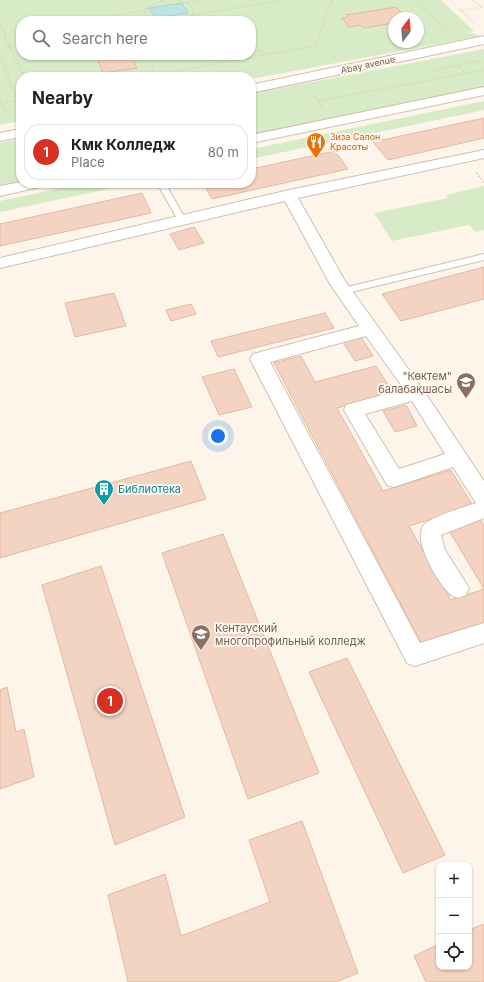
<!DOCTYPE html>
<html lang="en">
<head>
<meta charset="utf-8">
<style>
	:root { --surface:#fff; --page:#f2f2f2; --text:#222; --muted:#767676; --line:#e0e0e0; --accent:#d93025 }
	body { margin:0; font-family:Inter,sans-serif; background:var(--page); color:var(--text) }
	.controls { position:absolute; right:12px; bottom:12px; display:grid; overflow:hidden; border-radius:8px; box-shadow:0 1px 3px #0004 }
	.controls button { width:36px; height:36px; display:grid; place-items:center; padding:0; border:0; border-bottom:1px solid var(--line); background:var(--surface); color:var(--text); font:20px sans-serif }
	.compass { position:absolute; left:388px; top:12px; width:36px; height:36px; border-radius:50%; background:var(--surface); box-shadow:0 1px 3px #0004; rotate:16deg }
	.you { position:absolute; left:218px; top:436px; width:14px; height:14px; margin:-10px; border:3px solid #fff; border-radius:50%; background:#1a73e8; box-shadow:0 0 0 6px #1a73e833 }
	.badge { display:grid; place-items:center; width:26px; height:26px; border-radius:50%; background:var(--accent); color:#fff; font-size:13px; font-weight:700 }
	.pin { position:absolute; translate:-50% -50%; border:2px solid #fff; box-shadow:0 1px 4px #0006 }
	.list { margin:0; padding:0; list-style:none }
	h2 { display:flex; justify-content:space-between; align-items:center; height:52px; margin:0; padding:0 16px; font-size:17px }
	h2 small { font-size:13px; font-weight:400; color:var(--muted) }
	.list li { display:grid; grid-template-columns:26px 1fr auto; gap:12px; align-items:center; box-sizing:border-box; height:56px; margin:0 8px 8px; padding:0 8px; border:1px solid var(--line); border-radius:16px }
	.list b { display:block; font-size:15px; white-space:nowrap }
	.list p { margin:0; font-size:13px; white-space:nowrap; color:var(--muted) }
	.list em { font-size:13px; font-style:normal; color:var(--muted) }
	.icon { flex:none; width:22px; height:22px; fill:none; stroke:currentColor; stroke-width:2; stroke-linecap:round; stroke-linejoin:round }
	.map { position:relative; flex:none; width:484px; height:982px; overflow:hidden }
	.search { position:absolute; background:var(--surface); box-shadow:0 1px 3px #0004; left:16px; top:16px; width:240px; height:44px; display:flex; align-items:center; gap:10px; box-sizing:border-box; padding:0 14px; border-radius:16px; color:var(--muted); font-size:15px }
	.panel { position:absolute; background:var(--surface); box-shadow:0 1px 3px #0004; left:16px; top:72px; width:240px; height:116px; border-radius:16px }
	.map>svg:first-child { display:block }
	.green { fill:#d7ebc7; fill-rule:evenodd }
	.water { fill:#bde3e7; stroke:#a3d3d9 }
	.building { fill:#f3d3c1; stroke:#e6b8a1 }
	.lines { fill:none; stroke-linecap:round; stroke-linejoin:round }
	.lane-casing { stroke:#d2beb1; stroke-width:2 }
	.street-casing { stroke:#d2beb1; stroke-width:2 }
	.path-far1 { stroke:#d8b6a3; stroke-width:1.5; stroke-dasharray:0.5 2; stroke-linecap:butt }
	.path { stroke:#d8b6a3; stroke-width:2; stroke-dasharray:1 2.5; stroke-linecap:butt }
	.lane { fill:#fff; fill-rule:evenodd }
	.street { fill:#fff; fill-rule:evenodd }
	.labels { text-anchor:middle; stroke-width:3.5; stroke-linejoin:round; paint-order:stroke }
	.far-street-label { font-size:9px; fill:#785a4c; stroke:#fff9f0 }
	.far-food-label { font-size:9px; fill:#c56008; stroke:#fff9f0; text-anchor:start }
	.education-label { font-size:11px; fill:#785e54; stroke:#fff9f0; text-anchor:end }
	.culture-label { font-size:11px; fill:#0d838f; stroke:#fff9f0; text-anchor:start }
</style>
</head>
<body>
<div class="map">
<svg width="484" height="982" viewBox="0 0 484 982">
	<rect width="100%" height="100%" fill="#fdf5e9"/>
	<g class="green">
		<path d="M0 0H441L474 31 468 32 480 36 251 79V77H21V121L0 125ZM394 18H418V42H394ZM21 21H251V55H21Z"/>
		<polygon points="484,49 484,91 251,139 251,94"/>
		<polygon points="484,101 484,110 251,159 251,149"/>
		<polygon points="21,139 21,183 0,191 0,143"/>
		<polygon points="85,183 136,183 0,212 0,201"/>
		<polygon points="484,186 484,230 475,232 469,225 392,241 374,213 448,198 446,195"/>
	</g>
	<polygon class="water" points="182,3 188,13 155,18 149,8"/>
	<g class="building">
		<polygon points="396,7 406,18 394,18 394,23 364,28 361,25 349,27 342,18 348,17 346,15"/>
		<polygon points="96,55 131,55 137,68 103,73"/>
		<polygon points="484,118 484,138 388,160 373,142"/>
		<polygon points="335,151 348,169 212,199 203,183 251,183 251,169"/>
		<polygon points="142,193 151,213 0,246 0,224"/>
		<polygon points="194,227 204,243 179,250 170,234"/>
		<polygon points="484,267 484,299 401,321 382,294"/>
		<polygon points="114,293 126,326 75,337 65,303"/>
		<polygon points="191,304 196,314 171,321 166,310"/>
		<polygon points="325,313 334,328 218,357 211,341"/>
		<polygon points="361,337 373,356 355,361 343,342"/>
		<polygon points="301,356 315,382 376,366 393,393 337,408 383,491 451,470 473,506 409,526 451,600 484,589 445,524 477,514 484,525 484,629 425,650 274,363"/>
		<polygon points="234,369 252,407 219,415 202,377"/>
		<polygon points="406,405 417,426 395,432 383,411"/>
		<polygon points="191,461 206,499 0,558 0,513"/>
		<polygon points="223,534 319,773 248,799 162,553"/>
		<polygon points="101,566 185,817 115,845 42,585"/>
		<polygon points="347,658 445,855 403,873 309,672"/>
		<polygon points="7,687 16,732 24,729 34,777 0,789 0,690"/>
		<polygon points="302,821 358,973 336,982 128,982 108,895 165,874 181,936 270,902 249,840"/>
		<polygon points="484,924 484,982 426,982 414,956 439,944 439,967 469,967 469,930"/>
	</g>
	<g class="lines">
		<defs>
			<g id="lane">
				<polygon points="157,183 165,183 186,220 185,222 179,222"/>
				<polygon points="484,254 484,260 343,294 339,291 343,288"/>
			</g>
			<g id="street">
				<polygon points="484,36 484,44 251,93 251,85"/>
				<polygon points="484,87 484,95 251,143 251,135"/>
				<polygon points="21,129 21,137 0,141 0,133"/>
				<path d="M484 150V158L298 198 345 281 422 388 484 481V518L441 535 445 550 469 588 466 595 458 598C455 597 452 596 450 594 438 583 413 541 423 526 429 517 465 507 476 503L453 467 394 487 387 485 344 410 346 405 404 389 366 336 270 362 420 643 484 623V643L415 666 407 663 250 359 253 354 359 326 330 284 285 201 0 268V258L289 190ZM412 401 445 454 399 469 365 414Z"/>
				<polygon points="21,182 21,183 46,183 44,186 0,196 0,186"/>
			</g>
		</defs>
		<use href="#lane" class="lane-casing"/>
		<use href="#street" class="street-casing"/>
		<g class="path-far1">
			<polyline points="175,0 187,3 194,9 193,15 183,21"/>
			<polyline points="414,0 447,30"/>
			<polyline points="450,0 475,24"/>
			<polyline points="473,0 484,10"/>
			<polyline points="187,3 206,0"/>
			<polyline points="461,11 481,7"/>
			<polyline points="193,15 284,0"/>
			<polyline points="79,21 145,10"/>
			<path d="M154 21C149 18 145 17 145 11L151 5 165 0"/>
			<polyline points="0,22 9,46 25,77"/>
			<polyline points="4,33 21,30"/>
			<polyline points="9,46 21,43"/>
			<polyline points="251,47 268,54 316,46 332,0"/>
			<polyline points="0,55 21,110"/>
			<polyline points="458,66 466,74"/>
			<polyline points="431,71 484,60"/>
			<polyline points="151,76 157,55"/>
			<polyline points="145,77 268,54"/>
			<polyline points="313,94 323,108"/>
			<polyline points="0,99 6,114"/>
			<polyline points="318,101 484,70"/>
			<polyline points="0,104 21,100"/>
		</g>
		<polyline class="path" points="477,173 484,182"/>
		<use href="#lane" class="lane"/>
		<use href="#street" class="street"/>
	</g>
	<defs>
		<symbol id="restaurant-pin" viewBox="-11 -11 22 30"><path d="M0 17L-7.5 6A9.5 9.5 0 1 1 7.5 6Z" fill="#e8710a" stroke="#fff9f0"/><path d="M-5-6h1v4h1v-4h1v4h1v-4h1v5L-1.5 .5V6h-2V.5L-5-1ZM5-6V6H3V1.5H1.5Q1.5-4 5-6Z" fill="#fff"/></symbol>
		<symbol id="school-pin" viewBox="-11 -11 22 30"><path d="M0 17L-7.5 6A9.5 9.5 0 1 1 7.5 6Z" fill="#8d6e63" stroke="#fff9f0"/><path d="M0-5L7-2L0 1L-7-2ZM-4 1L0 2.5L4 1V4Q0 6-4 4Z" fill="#fff"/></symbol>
		<symbol id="building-pin" viewBox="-11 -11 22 30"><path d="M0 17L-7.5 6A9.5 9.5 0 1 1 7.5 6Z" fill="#0f9aa8" stroke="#fff9f0"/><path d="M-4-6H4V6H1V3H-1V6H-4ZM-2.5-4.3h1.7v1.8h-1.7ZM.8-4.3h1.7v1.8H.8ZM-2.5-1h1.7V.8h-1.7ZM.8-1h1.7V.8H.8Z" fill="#fff"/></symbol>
		<symbol id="university-pin" viewBox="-11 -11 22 30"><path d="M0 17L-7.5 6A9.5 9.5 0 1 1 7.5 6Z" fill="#8d6e63" stroke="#fff9f0"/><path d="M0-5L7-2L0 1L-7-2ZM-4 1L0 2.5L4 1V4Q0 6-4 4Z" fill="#fff"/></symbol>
	</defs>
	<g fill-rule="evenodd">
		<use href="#restaurant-pin" x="305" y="131" width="22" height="30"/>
		<use href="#school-pin" x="455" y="371" width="22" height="30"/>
		<use href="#building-pin" x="93" y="478" width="22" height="30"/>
		<use href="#university-pin" x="190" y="623" width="22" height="30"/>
	</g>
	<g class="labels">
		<g class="far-street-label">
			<text transform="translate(368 65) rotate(-12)" y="3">Abay avenue</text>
		</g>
		<g class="far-food-label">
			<text x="330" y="140">Зиза Салон<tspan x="330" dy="10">Красоты</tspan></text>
		</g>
		<g class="education-label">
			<text x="452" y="380">"Көктем"<tspan x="452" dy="13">балабақшасы</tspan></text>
			<text x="215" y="632" text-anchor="start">Кентауский<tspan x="215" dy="13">многопрофильный колледж</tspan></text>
		</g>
		<g class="culture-label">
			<text x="118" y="493">Библиотека</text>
		</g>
	</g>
</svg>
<div class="controls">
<button>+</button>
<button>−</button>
<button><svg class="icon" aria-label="locate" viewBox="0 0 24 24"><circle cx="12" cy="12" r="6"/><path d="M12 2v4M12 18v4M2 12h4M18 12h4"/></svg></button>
</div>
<svg class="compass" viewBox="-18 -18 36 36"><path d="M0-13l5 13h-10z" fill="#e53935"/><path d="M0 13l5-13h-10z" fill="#767676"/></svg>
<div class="you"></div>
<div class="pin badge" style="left:110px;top:701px">1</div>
<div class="search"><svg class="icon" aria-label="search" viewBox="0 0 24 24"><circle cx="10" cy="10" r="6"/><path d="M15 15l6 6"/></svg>Search here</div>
<section class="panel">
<h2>Nearby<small></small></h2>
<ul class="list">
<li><span class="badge">1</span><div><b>Кмк Колледж</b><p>Place</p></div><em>80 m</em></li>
</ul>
</section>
</div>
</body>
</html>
